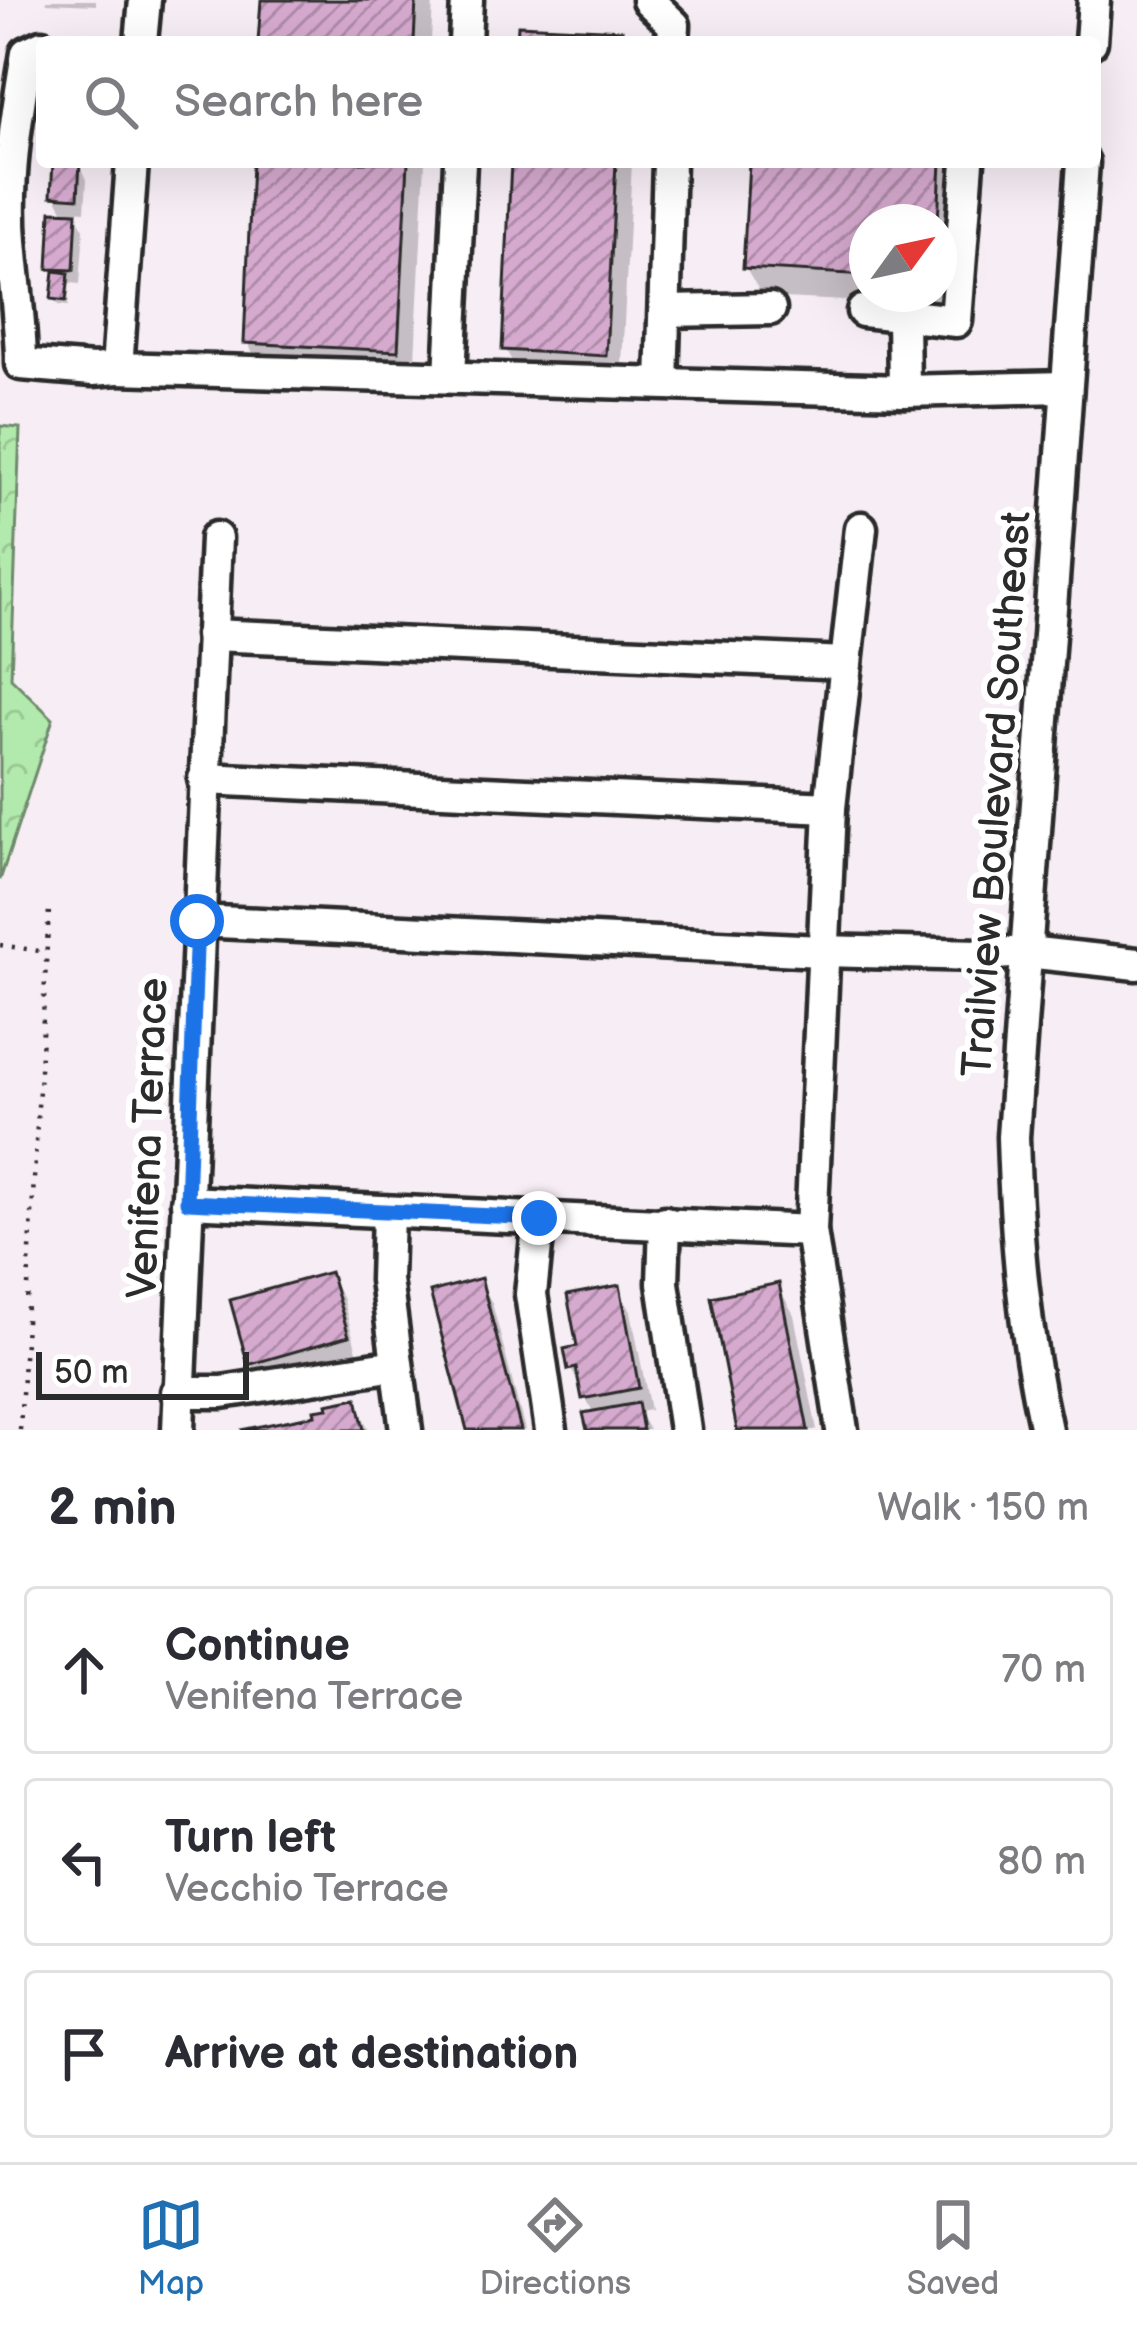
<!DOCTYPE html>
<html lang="en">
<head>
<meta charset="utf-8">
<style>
	:root { --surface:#fff; --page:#f7f7f7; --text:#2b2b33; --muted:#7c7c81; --line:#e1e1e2; --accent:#1f6fb2 }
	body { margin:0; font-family:"Balsamiq Sans",sans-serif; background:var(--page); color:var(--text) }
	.compass { position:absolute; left:849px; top:204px; width:108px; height:108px; border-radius:50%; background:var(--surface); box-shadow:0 12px 48px #0002; rotate:57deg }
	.scale { position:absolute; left:36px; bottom:30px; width:213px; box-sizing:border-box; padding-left:12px; border:6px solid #2b2b2b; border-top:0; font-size:33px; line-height:42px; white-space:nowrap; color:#2b2b2b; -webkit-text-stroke:9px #fff; paint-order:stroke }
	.stop { position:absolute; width:36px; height:36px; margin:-27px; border:9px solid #1a73e8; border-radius:50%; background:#fff }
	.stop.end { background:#1a73e8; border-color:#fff; box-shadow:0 3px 12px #0008 }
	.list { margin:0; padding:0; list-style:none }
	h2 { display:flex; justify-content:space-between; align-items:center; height:156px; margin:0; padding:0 48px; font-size:51px }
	h2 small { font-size:39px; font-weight:400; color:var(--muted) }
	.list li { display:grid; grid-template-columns:78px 1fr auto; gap:36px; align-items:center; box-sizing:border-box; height:168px; margin:0 24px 24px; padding:0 24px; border:3px solid var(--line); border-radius:12px }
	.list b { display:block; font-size:45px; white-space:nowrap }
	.list p { margin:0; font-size:39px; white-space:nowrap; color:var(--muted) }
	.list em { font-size:39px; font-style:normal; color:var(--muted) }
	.icon { flex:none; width:66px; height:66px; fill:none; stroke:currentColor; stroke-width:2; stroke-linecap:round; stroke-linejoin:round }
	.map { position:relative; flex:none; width:1137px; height:1430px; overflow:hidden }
	.search { position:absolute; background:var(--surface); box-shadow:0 12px 48px #0002; left:36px; right:36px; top:36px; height:132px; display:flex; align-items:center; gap:30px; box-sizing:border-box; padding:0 42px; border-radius:12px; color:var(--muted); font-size:45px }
	.sheet { height:732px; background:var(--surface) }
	nav { display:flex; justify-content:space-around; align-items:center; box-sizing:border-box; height:168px; border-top:3px solid var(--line); background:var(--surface); font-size:33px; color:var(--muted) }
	nav a { display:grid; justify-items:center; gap:6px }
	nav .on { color:var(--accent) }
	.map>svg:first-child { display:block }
	.forest { fill:url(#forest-crowns); stroke:#6e8a6c; stroke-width:3 }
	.shadow { fill:#0003; fill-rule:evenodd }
	.building { fill:url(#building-hatch); stroke:#2b2b2b; stroke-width:3 }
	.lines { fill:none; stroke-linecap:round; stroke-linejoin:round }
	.minor-casing { stroke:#2b2b2b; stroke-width:39 }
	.path { stroke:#2b2b2b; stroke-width:4.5; stroke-dasharray:3 9; stroke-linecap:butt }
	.minor { stroke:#fff; stroke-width:30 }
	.route { stroke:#1a73e8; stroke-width:15 }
	.labels { text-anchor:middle; stroke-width:12; stroke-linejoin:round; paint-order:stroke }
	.street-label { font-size:42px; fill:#2b2b2b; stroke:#fff }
</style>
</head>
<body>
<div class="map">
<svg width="1137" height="1430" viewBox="0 0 1137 1430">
	<defs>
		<pattern id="forest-crowns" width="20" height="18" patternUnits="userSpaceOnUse" patternTransform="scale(3)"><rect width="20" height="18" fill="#b2e9ac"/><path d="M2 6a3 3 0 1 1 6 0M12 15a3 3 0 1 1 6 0" fill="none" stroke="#99c894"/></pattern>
		<pattern id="building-hatch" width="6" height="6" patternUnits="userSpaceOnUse" patternTransform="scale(3)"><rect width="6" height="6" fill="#d6aacf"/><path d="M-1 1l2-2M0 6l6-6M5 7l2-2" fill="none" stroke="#ae8ba8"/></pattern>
	</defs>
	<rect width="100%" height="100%" fill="#f7eef5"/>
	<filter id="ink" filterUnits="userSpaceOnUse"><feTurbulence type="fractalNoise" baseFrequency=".00833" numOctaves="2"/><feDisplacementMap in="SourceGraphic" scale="24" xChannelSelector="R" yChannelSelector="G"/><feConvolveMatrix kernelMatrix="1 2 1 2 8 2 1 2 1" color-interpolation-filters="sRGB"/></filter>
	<g filter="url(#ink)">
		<polygon class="forest" points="0,426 20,428 11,678 53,719 0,880"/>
		<g class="shadow">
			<polygon points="46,0 96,0 96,5 47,3"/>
			<polygon points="264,0 433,0 431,42 261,42"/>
			<polygon points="255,162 425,162 414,379 263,371 247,342"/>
			<polygon points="514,162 632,162 621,384 522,378 505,349"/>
			<path d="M752 162H958L950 306 763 297 746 268ZM867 222H939V294H867Z"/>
			<polygon points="79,165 87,180 85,211 73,210 84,229 80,284 70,283 68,306 58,305 54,299 56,278 51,268 66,215 55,195"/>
			<polygon points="329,1275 342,1297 359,1358 264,1386 251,1364"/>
			<polygon points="480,1282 492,1303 525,1430 470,1430"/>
			<polygon points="778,1286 794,1315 817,1430 740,1430"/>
			<polygon points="618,1289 631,1311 650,1410 639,1412 649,1430 590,1430 594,1414 571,1369"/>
			<polygon points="355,1401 369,1430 256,1430 319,1417"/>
		</g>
		<g class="building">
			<polygon points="261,0 416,0 414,42 258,42"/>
			<polygon points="518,25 622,30 621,42 517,42"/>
			<polygon points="53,162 80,162 78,198 51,196"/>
			<polygon points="252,162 408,162 398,351 244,343"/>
			<polygon points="511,162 616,162 606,356 502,350"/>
			<polygon points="749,162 941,162 938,222 867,222 867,275 743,268"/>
			<polygon points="51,211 77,212 74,270 48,269"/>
			<polygon points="54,271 69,273 66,301 51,299"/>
			<polygon points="330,1272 349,1336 248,1365 230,1300"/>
			<polygon points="481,1278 521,1430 467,1430 430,1292"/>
			<polygon points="779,1283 808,1430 737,1430 711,1297"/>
			<polygon points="620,1285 639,1388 582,1399 576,1368 568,1370 564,1349 577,1346 567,1295"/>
			<polygon points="357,1398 364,1430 241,1430 315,1415 314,1410 328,1408 327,1404"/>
			<polygon points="638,1403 643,1430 587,1430 583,1413"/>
		</g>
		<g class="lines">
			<defs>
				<g id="minor">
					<polyline points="648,0 674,25 673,42"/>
					<polyline points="141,42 145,0"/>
					<polyline points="465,42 467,0"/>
					<polyline points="1091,42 1094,0"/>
					<path d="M42 46 27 53C17 114 6 179 11 241 14 283 21 322 21 364L93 370 117 368"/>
					<polyline points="132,162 117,368 904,391"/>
					<polyline points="665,311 770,309"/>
					<polyline points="863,311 956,321 968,162"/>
					<polyline points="903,316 904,391 1066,387"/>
					<polyline points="450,377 460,162"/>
					<polyline points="662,383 669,162"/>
					<polyline points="211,635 846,663"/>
					<polyline points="204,779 830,808 861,528"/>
					<polyline points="830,808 811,1231 842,1430"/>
					<polyline points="197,921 821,951 980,955 1027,952 1137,964"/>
					<polyline points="187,1202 811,1231"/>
					<polyline points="388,1212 386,1280 406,1430"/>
					<polyline points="539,1218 531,1294 551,1430"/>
					<polyline points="665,1222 663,1283 685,1430"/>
					<polyline points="177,1392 222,1392 396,1365"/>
					<polyline points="178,1430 216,538"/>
					<path d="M1046 1430C1024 1332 1016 1237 1013 1137L1083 162"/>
				</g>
			</defs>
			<use href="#minor" class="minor-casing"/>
			<g class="path">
				<polyline points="0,945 46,952"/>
				<polyline points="20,1430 49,909"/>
			</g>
			<use href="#minor" class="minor"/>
		</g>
	</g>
	<g class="lines" filter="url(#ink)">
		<polyline class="route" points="197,921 187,1202 539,1218"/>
	</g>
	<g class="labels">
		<g class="street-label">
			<text transform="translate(995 794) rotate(-86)" y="15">Trailview Boulevard Southeast</text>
			<text transform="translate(146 1138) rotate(-88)" y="15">Venifena Terrace</text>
		</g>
	</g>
</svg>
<svg class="compass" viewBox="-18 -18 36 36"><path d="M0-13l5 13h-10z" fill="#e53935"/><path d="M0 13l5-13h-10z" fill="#7c7c81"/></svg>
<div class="scale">50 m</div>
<div class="stop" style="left:197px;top:921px"></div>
<div class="stop end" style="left:539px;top:1218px"></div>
<div class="search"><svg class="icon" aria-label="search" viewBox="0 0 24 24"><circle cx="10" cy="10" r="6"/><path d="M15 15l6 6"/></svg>Search here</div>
</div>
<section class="sheet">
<h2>2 min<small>Walk · 150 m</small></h2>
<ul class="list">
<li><svg class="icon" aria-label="ahead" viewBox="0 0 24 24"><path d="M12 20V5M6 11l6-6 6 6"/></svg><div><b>Continue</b><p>Venifena Terrace</p></div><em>70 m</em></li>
<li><svg class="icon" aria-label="left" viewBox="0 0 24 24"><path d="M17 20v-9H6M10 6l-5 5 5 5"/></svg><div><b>Turn left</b><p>Vecchio Terrace</p></div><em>80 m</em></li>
<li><svg class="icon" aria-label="arrive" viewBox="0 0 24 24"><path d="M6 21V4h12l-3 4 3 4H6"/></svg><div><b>Arrive at destination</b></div></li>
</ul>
</section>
<nav>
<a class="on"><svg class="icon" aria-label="map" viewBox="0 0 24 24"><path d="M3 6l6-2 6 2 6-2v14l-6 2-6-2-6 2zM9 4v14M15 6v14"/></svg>Map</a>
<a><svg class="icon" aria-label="directions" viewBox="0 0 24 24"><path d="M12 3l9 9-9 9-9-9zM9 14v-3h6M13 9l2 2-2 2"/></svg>Directions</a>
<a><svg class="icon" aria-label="saved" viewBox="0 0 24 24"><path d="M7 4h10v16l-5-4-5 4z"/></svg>Saved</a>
</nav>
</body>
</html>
